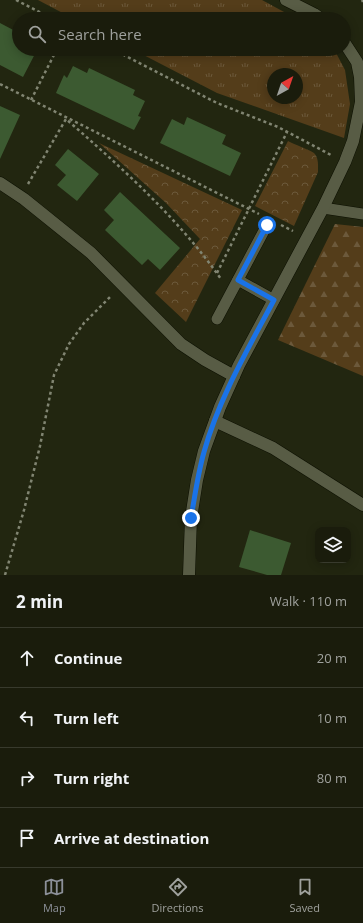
<!DOCTYPE html>
<html lang="en">
<head>
<meta charset="utf-8">
<style>
	:root { --surface:#1a1c0c; --page:#27291a; --text:#f1f3f6; --muted:#9fa19d; --line:#383a2d; --accent:#8c9099 }
	body { margin:0; font-family:"Open Sans",sans-serif; background:var(--page); color:var(--text) }
	.controls { position:absolute; right:12px; bottom:12px; display:grid; overflow:hidden; border-radius:8px; box-shadow:0 2px 10px #0003 }
	.controls button { width:36px; height:36px; display:grid; place-items:center; padding:0; border:0; border-bottom:1px solid var(--line); background:var(--surface); color:var(--text); font:20px sans-serif }
	.compass { position:absolute; left:267px; top:68px; width:36px; height:36px; border-radius:50%; background:var(--surface); box-shadow:0 2px 10px #0003; rotate:40deg }
	.stop { position:absolute; width:12px; height:12px; margin:-9px; border:3px solid #1a73e8; border-radius:50%; background:#fff }
	.stop.end { background:#1a73e8; border-color:#fff; box-shadow:0 1px 4px #0008 }
	.list { margin:0; padding:0; list-style:none }
	h2 { display:flex; justify-content:space-between; align-items:center; height:52px; margin:0; padding:0 16px; font-size:17px }
	h2 small { font-size:13px; font-weight:400; color:var(--muted) }
	.list li { display:grid; grid-template-columns:26px 1fr auto; gap:12px; align-items:center; box-sizing:border-box; height:60px; padding:0 16px; border-top:1px solid var(--line) }
	.list b { display:block; font-size:15px; white-space:nowrap }
	.list em { font-size:13px; font-style:normal; color:var(--muted) }
	.icon { flex:none; width:22px; height:22px; fill:none; stroke:currentColor; stroke-width:2; stroke-linecap:round; stroke-linejoin:round }
	.map { position:relative; flex:none; width:363px; height:575px; overflow:hidden }
	.search { position:absolute; background:var(--surface); box-shadow:0 2px 10px #0003; left:12px; right:12px; top:12px; height:44px; display:flex; align-items:center; gap:10px; box-sizing:border-box; padding:0 14px; border-radius:22px; color:var(--muted); font-size:15px }
	.sheet { height:292px; background:var(--surface) }
	nav { display:flex; justify-content:space-around; align-items:center; box-sizing:border-box; height:56px; border-top:1px solid var(--line); background:var(--surface); font-size:11px; color:var(--muted) }
	nav a { display:grid; justify-items:center; gap:2px }
	nav .on { color:var(--accent) }
	.map>svg:first-child { display:block }
	.grass { fill:url(#grass-tufts); fill-rule:evenodd }
	.forest { fill:url(#forest-firs) }
	.park { fill:url(#park-crowns) }
	.building { fill:#3c5a31 }
	.lines { fill:none; stroke-linecap:round; stroke-linejoin:round }
	.service-casing { stroke:#0c0f00; stroke-width:12 }
	.minor-casing { stroke:#0c0f00; stroke-width:13 }
	.path { stroke:#818572; stroke-width:2.5; stroke-dasharray:3 3; stroke-linecap:butt }
	.service { stroke:#585c45; stroke-width:11 }
	.minor { stroke:#585c45; stroke-width:12 }
	.route { stroke:#1a73e8; stroke-width:5 }
</style>
</head>
<body>
<div class="map">
<svg width="363" height="575" viewBox="0 0 363 575">
	<defs>
		<pattern id="grass-tufts" width="24" height="20" patternUnits="userSpaceOnUse"><rect width="24" height="20" fill="#543d1a"/><path d="M3 7l-1-3M5 7V3M7 7l1-3M15 17l-1-3M17 17v-4M19 17l1-3" fill="none" stroke="#6c593b"/></pattern>
		<pattern id="forest-firs" width="22" height="20" patternUnits="userSpaceOnUse"><rect width="22" height="20" fill="#543d1a"/><path d="M5 1l3.5 6h-7zM16 11l3.5 6h-7z" fill="#6c593b"/></pattern>
		<pattern id="park-crowns" width="20" height="18" patternUnits="userSpaceOnUse"><rect width="20" height="18" fill="#543d1a"/><path d="M2 6a3 3 0 1 1 6 0M12 15a3 3 0 1 1 6 0" fill="none" stroke="#6c593b"/></pattern>
	</defs>
	<rect width="100%" height="100%" fill="#222610"/>
	<g class="grass">
		<polygon points="38,0 262,0 297,19 74,19"/>
		<path d="M132 49H334L345 70 350 104 344 138 217 93ZM273 74H297V98H273Z"/>
	</g>
	<polygon class="forest" points="335,224 363,227 363,376 278,340"/>
	<g class="park">
		<path d="M288 141C293 144 310 150 314 153 319 158 318 166 318 172L294 226 255 206Z"/>
		<polygon points="99,143 242,210 186,322 155,293 200,239 166,203"/>
	</g>
	<g class="building">
		<polygon points="0,23 19,33 19,49 30,49 36,52 23,77 0,65"/>
		<polygon points="73,66 87,73 89,68 135,90 133,95 145,101 138,116 141,117 134,130 56,93 64,75 67,78"/>
		<polygon points="0,106 20,115 0,159"/>
		<polygon points="187,117 226,135 222,144 241,153 230,176 160,143 172,119 184,125"/>
		<polygon points="68,149 99,174 77,201 57,185 66,175 55,165"/>
		<polygon points="120,192 180,248 160,270 148,259 142,265 105,230 114,220 104,210"/>
		<polygon points="250,530 291,543 281,575 267,575 239,567"/>
	</g>
	<g class="lines">
		<defs>
			<g id="service">
				<polyline points="323,208 363,214"/>
				<polyline points="238,280 274,300"/>
				<polyline points="217,319 267,225"/>
			</g>
			<g id="minor">
				<polyline points="286,0 314,14 321,19"/>
				<polyline points="0,183 24,199 91,253 181,344 205,360 234,376"/>
				<polyline points="215,421 273,448 363,505"/>
				<polyline points="189,575 191,518 197,480 204,451 220,407 239,365 323,208 345,162 353,141 361,102 360,77 357,62 344,42"/>
			</g>
		</defs>
		<use href="#service" class="service-casing"/>
		<use href="#minor" class="minor-casing"/>
		<g class="path">
			<polyline points="16,0 53,19"/>
			<polyline points="362,0 363,2"/>
			<polyline points="112,49 217,103 278,127 331,155"/>
			<polyline points="0,84 259,214"/>
			<polyline points="31,100 57,49"/>
			<path d="M28 184 66 119C122 168 178 218 221 279"/>
			<polyline points="281,225 293,231"/>
			<polyline points="217,273 287,132"/>
			<polyline points="5,575 24,510 40,446 54,375 69,344 84,323 112,295"/>
		</g>
		<use href="#service" class="service"/>
		<use href="#minor" class="minor"/>
	</g>
	<g class="lines">
		<path class="route" d="M191 518C195 495 198 473 204 452 219 398 248 349 274 300L238 280 267 225"/>
	</g>
</svg>
<div class="controls">
<button><svg class="icon" aria-label="layers" viewBox="0 0 24 24"><path d="M12 4l9 5-9 5-9-5zM3 14l9 5 9-5"/></svg></button>
</div>
<svg class="compass" viewBox="-18 -18 36 36"><path d="M0-13l5 13h-10z" fill="#e53935"/><path d="M0 13l5-13h-10z" fill="#9fa19d"/></svg>
<div class="stop" style="left:267px;top:225px"></div>
<div class="stop end" style="left:191px;top:518px"></div>
<div class="search"><svg class="icon" aria-label="search" viewBox="0 0 24 24"><circle cx="10" cy="10" r="6"/><path d="M15 15l6 6"/></svg>Search here</div>
</div>
<section class="sheet">
<h2>2 min<small>Walk · 110 m</small></h2>
<ul class="list">
<li><svg class="icon" aria-label="ahead" viewBox="0 0 24 24"><path d="M12 20V5M6 11l6-6 6 6"/></svg><div><b>Continue</b></div><em>20 m</em></li>
<li><svg class="icon" aria-label="left" viewBox="0 0 24 24"><path d="M17 20v-9H6M10 6l-5 5 5 5"/></svg><div><b>Turn left</b></div><em>10 m</em></li>
<li><svg class="icon" aria-label="right" viewBox="0 0 24 24"><path d="M7 20v-9h11M14 6l5 5-5 5"/></svg><div><b>Turn right</b></div><em>80 m</em></li>
<li><svg class="icon" aria-label="arrive" viewBox="0 0 24 24"><path d="M6 21V4h12l-3 4 3 4H6"/></svg><div><b>Arrive at destination</b></div></li>
</ul>
</section>
<nav>
<a class="on"><svg class="icon" aria-label="map" viewBox="0 0 24 24"><path d="M3 6l6-2 6 2 6-2v14l-6 2-6-2-6 2zM9 4v14M15 6v14"/></svg>Map</a>
<a><svg class="icon" aria-label="directions" viewBox="0 0 24 24"><path d="M12 3l9 9-9 9-9-9zM9 14v-3h6M13 9l2 2-2 2"/></svg>Directions</a>
<a><svg class="icon" aria-label="saved" viewBox="0 0 24 24"><path d="M7 4h10v16l-5-4-5 4z"/></svg>Saved</a>
</nav>
</body>
</html>
